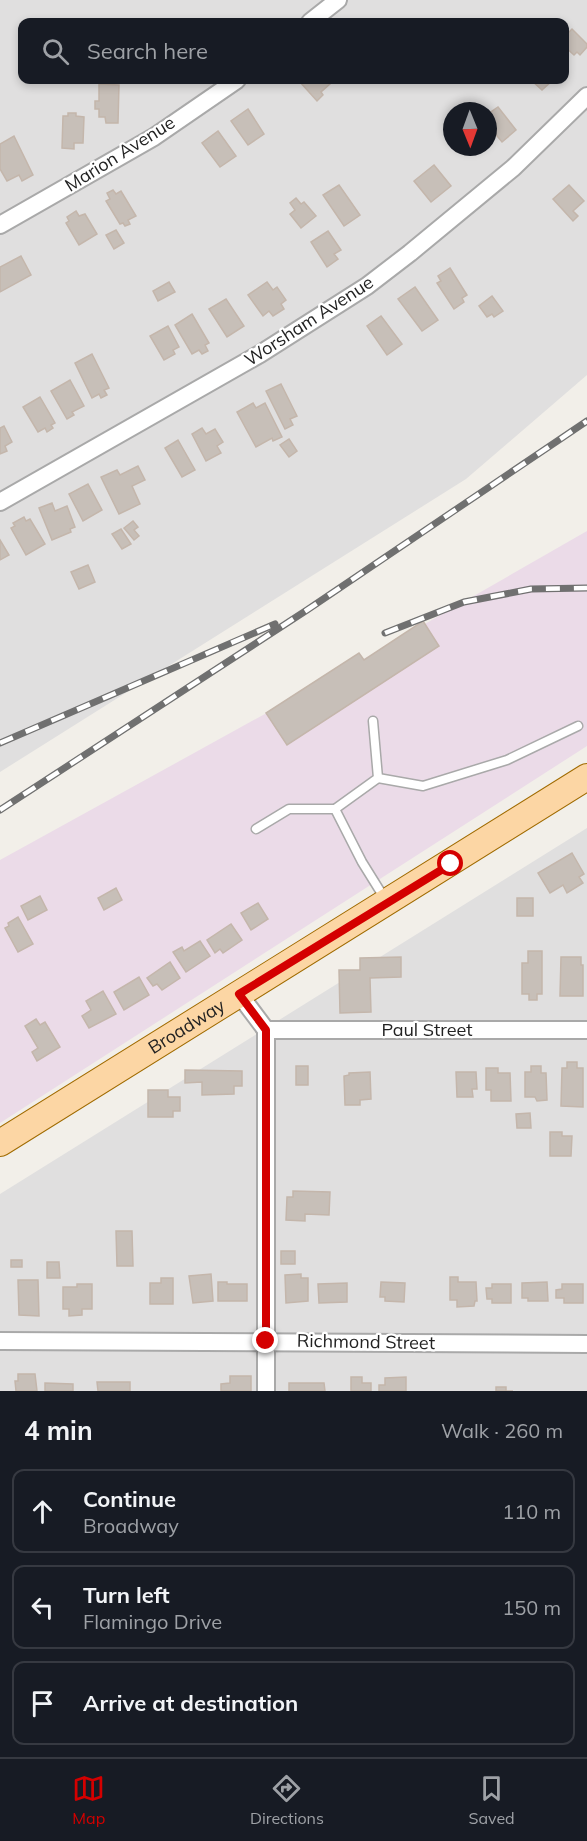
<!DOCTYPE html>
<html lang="en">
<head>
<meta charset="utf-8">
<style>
	:root { --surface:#171b24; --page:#242831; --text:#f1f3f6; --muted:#9ea1a6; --line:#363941; --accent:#d40000 }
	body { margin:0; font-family:Mulish,sans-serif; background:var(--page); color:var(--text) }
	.compass { position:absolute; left:443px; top:102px; width:54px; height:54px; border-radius:50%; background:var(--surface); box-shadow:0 3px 9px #0003; rotate:179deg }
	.stop { position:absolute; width:18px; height:18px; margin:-14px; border:4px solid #d40000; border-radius:50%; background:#fff }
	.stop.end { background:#d40000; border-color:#fff; box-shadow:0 2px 6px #0008 }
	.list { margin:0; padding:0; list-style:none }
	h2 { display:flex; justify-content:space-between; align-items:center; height:78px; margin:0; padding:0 24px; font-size:26px }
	h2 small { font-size:20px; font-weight:400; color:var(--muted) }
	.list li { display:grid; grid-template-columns:39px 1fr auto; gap:18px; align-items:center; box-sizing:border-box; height:84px; margin:0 12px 12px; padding:0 12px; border:2px solid var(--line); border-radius:12px }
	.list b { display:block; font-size:22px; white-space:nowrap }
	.list p { margin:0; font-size:20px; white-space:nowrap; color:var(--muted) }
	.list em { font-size:20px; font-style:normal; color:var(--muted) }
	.icon { flex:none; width:33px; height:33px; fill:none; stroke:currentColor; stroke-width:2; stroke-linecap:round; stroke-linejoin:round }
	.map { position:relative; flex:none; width:587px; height:1391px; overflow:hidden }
	.search { position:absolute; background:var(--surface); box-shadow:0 3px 9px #0003; left:18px; right:18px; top:18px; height:66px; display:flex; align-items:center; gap:15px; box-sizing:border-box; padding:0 21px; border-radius:12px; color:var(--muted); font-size:22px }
	.sheet { height:366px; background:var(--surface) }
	nav { display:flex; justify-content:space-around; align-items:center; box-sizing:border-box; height:84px; border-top:2px solid var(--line); background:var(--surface); font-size:16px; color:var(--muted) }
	nav a { display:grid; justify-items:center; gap:3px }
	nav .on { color:var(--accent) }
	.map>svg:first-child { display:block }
	.residential { fill:#e0dfdf; fill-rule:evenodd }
	.industrial { fill:#ebdbe8 }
	.building { fill:#c7bfb8; stroke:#c4b6ab; stroke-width:1.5 }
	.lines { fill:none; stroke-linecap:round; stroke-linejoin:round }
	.service-casing { stroke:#a9a9a9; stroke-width:11 }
	.minor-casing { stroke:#a9a9a9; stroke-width:20 }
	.primary-casing { stroke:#a06b00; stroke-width:28 }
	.service { stroke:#fff; stroke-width:8 }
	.minor { stroke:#fff; stroke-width:16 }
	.primary { stroke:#fcd6a4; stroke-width:26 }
	.rail-casing { stroke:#707070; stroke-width:7 }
	.rail { stroke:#fff; stroke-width:4.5; stroke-dasharray:14; stroke-linecap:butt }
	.route { stroke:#d40000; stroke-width:8 }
	.labels { text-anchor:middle; stroke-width:4.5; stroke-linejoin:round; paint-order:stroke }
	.street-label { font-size:18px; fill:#222; stroke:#fff }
</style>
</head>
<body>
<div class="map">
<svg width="587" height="1391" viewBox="0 0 587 1391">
	<rect width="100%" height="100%" fill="#f2efe9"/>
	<g class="residential">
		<path d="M0 0H587V375L466 479 0 772ZM22 22H564V80H22ZM452 111H488V147H452Z"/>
		<polygon points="587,828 587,1391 0,1391 0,1194"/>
	</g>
	<polygon class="industrial" points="587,531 587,746 0,1123 0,860 341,672"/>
	<g class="building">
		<polygon points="572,29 587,44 587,47 580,55 577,52 574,55 564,46 564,37"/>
		<polygon points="301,80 326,80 330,84 321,92 323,95 317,101 299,81"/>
		<polygon points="531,80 553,80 542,90"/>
		<polygon points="99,84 119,85 118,123 106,123 105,117 99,117 99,109 95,109 95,101 99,101"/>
		<polygon points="498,107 516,130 502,142 488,125 488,114"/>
		<polygon points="248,109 264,134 248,145 231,121"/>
		<polygon points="68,113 76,113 76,116 84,117 83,143 74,143 74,149 62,148 63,116 68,116"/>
		<polygon points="218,131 236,156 220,167 202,143"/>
		<polygon points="14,136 33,175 22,181 19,175 7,181 0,169 0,144"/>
		<polygon points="434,165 451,186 431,202 414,181"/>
		<polygon points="339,185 360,215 344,226 323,195"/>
		<polygon points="569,185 584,201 573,211 578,216 573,221 553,199"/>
		<polygon points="113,190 116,194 121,191 136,216 128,220 130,224 125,226 123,223 120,224 106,201 110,199 107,193"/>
		<polygon points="296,198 301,204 304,202 316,216 301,228 290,214 295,210 290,203"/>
		<polygon points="76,211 79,216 85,214 97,234 79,245 66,223 69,221 67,217"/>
		<polygon points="116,230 124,243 114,249 106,235"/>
		<polygon points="328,231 341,250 334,254 338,259 327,267 311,242"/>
		<polygon points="21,256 31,275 0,292 0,267"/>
		<polygon points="450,268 467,295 462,298 464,302 454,309 437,283 441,281 438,276"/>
		<polygon points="169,282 175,292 158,301 153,291"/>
		<polygon points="267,282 273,290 277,287 286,300 281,304 284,309 273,316 269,311 263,316 248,295"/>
		<polygon points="415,287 438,320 422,331 398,299"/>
		<polygon points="492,296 503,311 494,317 492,314 487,317 479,306"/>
		<polygon points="226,299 244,326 227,337 209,309"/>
		<polygon points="192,314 209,343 205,345 208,351 202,354 199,350 192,354 175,325"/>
		<polygon points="381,316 402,344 387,355 367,326"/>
		<polygon points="168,326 179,347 173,350 175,354 164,360 150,336"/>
		<polygon points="92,354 109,388 104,390 107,395 101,398 99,394 92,398 75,363"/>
		<polygon points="70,380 84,406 72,412 74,415 67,419 51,391"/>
		<polygon points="281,384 297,416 290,419 293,425 285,429 266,391"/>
		<polygon points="40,397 55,423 51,425 53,428 47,432 45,428 38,432 23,407"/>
		<polygon points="253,403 256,408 265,403 282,437 273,441 272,438 256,447 237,412"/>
		<polygon points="4,426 12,442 5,446 7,451 0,454 0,428"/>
		<polygon points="202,428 206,434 215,429 223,442 217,446 221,453 206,461 192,434"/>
		<polygon points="289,439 297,451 289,457 280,445"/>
		<polygon points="178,440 195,470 182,477 165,448"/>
		<polygon points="138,466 145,480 132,486 140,504 119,514 101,477 117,470 120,475"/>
		<polygon points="88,484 102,510 83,521 69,494"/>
		<polygon points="52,503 55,511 67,506 75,527 70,529 71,532 52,540 39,508"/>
		<polygon points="24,517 26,521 30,519 45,544 26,555 11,528 15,526 13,523"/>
		<polygon points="133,521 138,527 134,530 139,536 134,540 124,528"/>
		<polygon points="121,529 131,544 122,549 112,534"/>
		<polygon points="0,540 9,555 0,560"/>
		<polygon points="88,565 95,582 79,589 71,572"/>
		<polygon points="423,621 439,646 287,745 266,713 359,653 364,660"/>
		<polygon points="572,853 584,874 579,877 583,883 567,893 563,885 550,893 538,873"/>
		<polygon points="116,888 122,900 104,910 98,898"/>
		<polygon points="40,896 47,910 28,920 21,906"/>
		<rect x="517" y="898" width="16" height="18"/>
		<polygon points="258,903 268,919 251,930 241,913"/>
		<polygon points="18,917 33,944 18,952 5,928 9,926 8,923"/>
		<polygon points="231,924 242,940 223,953 220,949 215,953 207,940"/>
		<polygon points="200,941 210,956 186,972 173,952 182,947 184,951"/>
		<polygon points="528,951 542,951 542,994 537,994 537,1000 529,1000 529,994 522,994 522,963 528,963"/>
		<polygon points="401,957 401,977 370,978 371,1012 340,1013 339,970 360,970 360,958"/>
		<polygon points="561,957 581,957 581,965 583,965 583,996 560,996"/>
		<polygon points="170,962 180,978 162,990 157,984 153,986 147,978"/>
		<polygon points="139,977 149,995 124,1010 114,992"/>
		<polygon points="103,991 116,1014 89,1028 82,1016 91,1010 86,1001"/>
		<polygon points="36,1019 40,1025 45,1022 60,1047 37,1061 32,1052 38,1048 25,1026"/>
		<polygon points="567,1062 577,1062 577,1068 583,1068 583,1107 561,1106 562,1068 567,1068"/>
		<rect x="296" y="1066" width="12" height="19"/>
		<polygon points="531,1066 541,1066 541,1073 546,1073 547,1100 537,1101 535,1097 525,1097 525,1072 531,1072"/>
		<polygon points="486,1068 498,1068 498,1073 510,1073 511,1101 491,1101 491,1090 486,1090"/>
		<polygon points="185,1070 242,1071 242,1086 234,1086 234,1094 202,1095 202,1082 185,1083"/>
		<polygon points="370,1072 371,1099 360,1100 360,1105 345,1105 344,1076 349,1075 349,1073"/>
		<polygon points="456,1072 476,1072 477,1089 472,1089 473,1097 457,1097"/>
		<polygon points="148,1090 168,1090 168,1097 180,1097 180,1111 173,1111 173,1117 148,1117"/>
		<polygon points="530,1113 531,1128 517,1128 516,1114"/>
		<polygon points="550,1132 562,1132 562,1136 572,1136 571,1156 550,1156"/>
		<polygon points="293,1191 330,1192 329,1215 305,1214 305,1221 286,1220 287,1197 293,1197"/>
		<polygon points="116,1231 132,1231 133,1266 117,1266"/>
		<rect x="281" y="1251" width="14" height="13"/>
		<rect x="11" y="1260" width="11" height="7"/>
		<polygon points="47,1262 59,1262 60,1278 47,1278"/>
		<polygon points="211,1274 213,1301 193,1303 189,1276"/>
		<polygon points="301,1274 301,1278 308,1278 308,1301 286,1303 285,1275"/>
		<polygon points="450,1277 458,1277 458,1282 476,1282 477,1301 475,1301 474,1306 457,1307 457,1300 450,1300"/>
		<polygon points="161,1278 173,1278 173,1304 150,1304 150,1283 161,1283"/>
		<polygon points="18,1280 38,1280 39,1316 19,1315"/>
		<polygon points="218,1282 227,1282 227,1284 247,1284 247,1301 218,1301"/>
		<polygon points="381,1282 405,1283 404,1302 385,1301 385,1297 380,1297"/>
		<polygon points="547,1282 548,1301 528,1301 528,1298 522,1298 522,1283"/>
		<polygon points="347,1283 347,1302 319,1303 318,1284"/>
		<polygon points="77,1284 92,1284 92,1309 82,1309 82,1315 69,1316 69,1309 63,1309 63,1287 77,1287"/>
		<polygon points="492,1284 511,1284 511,1303 492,1303 492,1299 487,1299 486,1288 492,1288"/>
		<polygon points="562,1284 583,1284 583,1303 564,1303 564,1298 556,1298 556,1290 562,1289"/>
		<polygon points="18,1374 35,1374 37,1391 16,1391 15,1381 18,1381"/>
		<polygon points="230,1376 251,1376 251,1391 221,1391 221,1384 230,1383"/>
		<polygon points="351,1377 362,1377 362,1383 371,1383 371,1391 351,1391"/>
		<polygon points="406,1377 406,1391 379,1391 379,1385 385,1385 385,1378"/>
		<polygon points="97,1382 130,1382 130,1391 98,1391"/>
		<polygon points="45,1383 73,1384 73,1391 45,1391"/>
		<polygon points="289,1383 324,1383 325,1391 289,1391"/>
		<polygon points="496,1387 506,1387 506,1391 513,1391 496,1391"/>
	</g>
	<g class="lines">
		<defs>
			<g id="service">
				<polyline points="373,721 378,778 335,809 362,862 385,899"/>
				<polyline points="378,778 423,786 507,760 578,726"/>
				<polyline points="256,829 289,809 335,809"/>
			</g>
			<g id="minor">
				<polyline points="310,22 338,0"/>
				<polyline points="0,225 154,137 237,80"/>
				<polyline points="0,502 260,354 367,286 410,253 513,168 587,96"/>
				<polyline points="239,994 266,1030 266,1391"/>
				<polyline points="266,1030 587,1030"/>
				<polyline points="0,1341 587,1344"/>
			</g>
			<g id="primary">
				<path id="s1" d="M0 1143 587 777"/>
			</g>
		</defs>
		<use href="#service" class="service-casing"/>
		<use href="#minor" class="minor-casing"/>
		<use href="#primary" class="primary-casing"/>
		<use href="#service" class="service"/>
		<use href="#minor" class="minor"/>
		<use href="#primary" class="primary"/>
		<defs>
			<g id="rail">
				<polyline points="385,633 464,602 531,589 587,588"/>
				<polyline points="0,743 275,624"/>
				<polyline points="0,810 307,610 587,421"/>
			</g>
		</defs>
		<use href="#rail" class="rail-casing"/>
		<use href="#rail" class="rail"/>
	</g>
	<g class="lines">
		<polyline class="route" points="266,1341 266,1030 239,994 451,864"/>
	</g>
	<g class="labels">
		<g class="street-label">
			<text transform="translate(120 154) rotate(-32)" y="6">Marion Avenue</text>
			<text transform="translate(309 321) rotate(-33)" y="6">Worsham Avenue</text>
			<text dy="6" stroke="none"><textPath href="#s1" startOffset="220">Broadway</textPath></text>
			<text x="427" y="1036">Paul Street</text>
			<text transform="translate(366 1342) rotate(1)" y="6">Richmond Street</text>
		</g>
	</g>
</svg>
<svg class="compass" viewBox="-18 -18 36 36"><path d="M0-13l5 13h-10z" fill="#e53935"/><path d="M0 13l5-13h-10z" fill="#9ea1a6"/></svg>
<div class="stop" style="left:451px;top:864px"></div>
<div class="stop end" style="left:266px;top:1341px"></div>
<div class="search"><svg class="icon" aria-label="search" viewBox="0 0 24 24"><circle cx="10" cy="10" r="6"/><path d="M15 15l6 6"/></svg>Search here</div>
</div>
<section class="sheet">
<h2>4 min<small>Walk · 260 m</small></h2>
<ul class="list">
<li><svg class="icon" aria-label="ahead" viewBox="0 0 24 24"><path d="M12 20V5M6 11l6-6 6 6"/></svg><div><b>Continue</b><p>Broadway</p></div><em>110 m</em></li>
<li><svg class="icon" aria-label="left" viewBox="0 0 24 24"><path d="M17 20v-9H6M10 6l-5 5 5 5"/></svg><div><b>Turn left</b><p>Flamingo Drive</p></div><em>150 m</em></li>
<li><svg class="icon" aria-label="arrive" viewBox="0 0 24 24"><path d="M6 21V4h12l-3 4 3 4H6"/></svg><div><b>Arrive at destination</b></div></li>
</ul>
</section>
<nav>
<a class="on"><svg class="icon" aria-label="map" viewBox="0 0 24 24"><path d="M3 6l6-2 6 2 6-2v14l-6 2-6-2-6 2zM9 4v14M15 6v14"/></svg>Map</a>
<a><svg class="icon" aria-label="directions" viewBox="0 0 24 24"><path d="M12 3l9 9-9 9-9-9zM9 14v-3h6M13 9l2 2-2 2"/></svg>Directions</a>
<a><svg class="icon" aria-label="saved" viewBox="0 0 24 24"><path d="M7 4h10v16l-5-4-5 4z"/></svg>Saved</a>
</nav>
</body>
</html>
